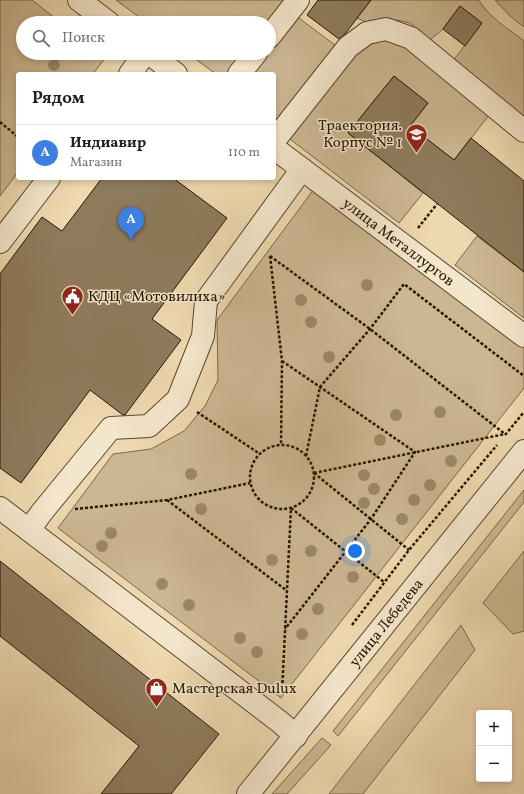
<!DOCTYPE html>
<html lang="ru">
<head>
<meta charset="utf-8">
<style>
	:root { --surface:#fff; --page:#f2f2f2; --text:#202124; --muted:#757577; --line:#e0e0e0; --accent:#111827 }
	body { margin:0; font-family:Vollkorn,serif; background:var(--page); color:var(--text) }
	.controls { position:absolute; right:12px; bottom:12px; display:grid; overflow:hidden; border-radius:4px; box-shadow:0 2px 6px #0003 }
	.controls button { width:36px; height:36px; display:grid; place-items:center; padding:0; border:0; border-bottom:1px solid var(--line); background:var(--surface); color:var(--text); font:20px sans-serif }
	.you { position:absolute; left:355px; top:551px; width:14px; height:14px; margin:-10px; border:3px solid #fff; border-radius:50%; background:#1a73e8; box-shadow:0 0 0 6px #1a73e833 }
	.badge { display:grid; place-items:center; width:26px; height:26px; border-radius:50%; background:var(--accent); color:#fff; font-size:13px; font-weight:700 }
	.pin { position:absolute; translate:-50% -33px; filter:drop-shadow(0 1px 2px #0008) }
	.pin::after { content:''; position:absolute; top:21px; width:14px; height:12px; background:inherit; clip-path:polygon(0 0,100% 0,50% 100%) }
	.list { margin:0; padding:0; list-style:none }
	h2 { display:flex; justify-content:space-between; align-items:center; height:52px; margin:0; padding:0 16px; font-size:17px }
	h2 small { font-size:13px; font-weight:400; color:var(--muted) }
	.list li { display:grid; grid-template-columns:26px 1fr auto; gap:12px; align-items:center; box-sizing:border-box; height:56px; padding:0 16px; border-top:1px solid var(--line) }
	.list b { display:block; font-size:15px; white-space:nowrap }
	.list p { margin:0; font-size:13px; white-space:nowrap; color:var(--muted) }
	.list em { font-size:13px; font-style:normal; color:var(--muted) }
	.icon { flex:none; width:22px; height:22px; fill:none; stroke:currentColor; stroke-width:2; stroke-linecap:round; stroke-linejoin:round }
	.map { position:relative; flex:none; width:524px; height:794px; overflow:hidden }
	.search { position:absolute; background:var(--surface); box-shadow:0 2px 6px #0003; left:16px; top:16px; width:260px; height:44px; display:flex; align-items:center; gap:10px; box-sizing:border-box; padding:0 14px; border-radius:22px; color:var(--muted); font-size:15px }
	.panel { position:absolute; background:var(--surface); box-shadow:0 2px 6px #0003; left:16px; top:72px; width:260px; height:108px; border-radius:4px }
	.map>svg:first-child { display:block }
	.green { fill:#ccb792; stroke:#78674a }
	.building { fill:#8e7b5c; stroke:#251702 }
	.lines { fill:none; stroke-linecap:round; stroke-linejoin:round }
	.minor-casing { stroke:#57472d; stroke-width:24 }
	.path { stroke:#251702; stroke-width:2.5; stroke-dasharray:3 2; stroke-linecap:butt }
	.minor { stroke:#f4e6cb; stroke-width:22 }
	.tree { fill:#9b8868 }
	.labels { text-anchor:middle; stroke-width:3; stroke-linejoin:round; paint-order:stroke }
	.poi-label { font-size:15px; fill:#251702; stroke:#f4e6cb; text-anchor:start }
	.street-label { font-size:15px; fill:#251702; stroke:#f4e6cb }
</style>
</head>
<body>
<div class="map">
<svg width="524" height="794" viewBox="0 0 524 794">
	<rect width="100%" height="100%" fill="#eed8af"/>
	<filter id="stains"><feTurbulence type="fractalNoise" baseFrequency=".005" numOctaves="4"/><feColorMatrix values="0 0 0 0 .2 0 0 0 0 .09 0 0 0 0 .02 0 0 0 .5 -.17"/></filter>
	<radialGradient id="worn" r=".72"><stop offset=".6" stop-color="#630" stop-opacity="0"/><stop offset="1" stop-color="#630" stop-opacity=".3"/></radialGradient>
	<g class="green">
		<polygon points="0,0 32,0 61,23 23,23 23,53 99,53 105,58 93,74 18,74 18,172 0,196"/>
		<polygon points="116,0 293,0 269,23 147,23"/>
		<path d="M371 0H479C488 17 509 29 524 41V116H520L452 62 482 23 460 6 443 29 430 40 410 23 397 20 373 25 357 18Z"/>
		<polygon points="495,0 524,0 524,27 510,16"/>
		<polygon points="296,16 339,48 280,124 274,119 274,74 249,74 266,53 269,53 269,50"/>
		<polygon points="394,38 490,114 454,160 410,126 428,103 394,76 348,133 423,193 399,223 286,136 362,39"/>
		<polygon points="187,53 251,53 234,74 216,74"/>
		<polygon points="314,189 524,348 524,388 281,698 58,528 113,454 151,449 184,431 205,406 218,380 217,320"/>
		<polygon points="477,236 524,272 524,318 455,265"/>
		<polygon points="524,490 524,502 338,736 333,731"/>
		<polygon points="524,551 524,631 513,634 483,603"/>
		<polygon points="461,625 475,650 363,794 329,794"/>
		<polygon points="322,738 331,745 287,794 272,794"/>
	</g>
	<g class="building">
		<polygon points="318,0 371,0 345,34 339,39 307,15"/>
		<polygon points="460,6 482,23 465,46 443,29"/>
		<polygon points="394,76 428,103 410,126 454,160 471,138 524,181 524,272 348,133"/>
		<polygon points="102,178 173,178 227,218 152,319 181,340 125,415 123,415 90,390 21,483 0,468 0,274 42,217 62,231"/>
		<polygon points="0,561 219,734 171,794 101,794 139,746 0,636"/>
	</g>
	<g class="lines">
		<defs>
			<g id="minor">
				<polyline points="79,0 109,23"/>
				<polyline points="269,37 298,0"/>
				<polyline points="149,53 176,74"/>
				<polyline points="130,74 145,53"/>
				<polyline points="239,74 256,53"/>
				<polyline points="274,141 348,47 367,33 386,29 411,38 524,131"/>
				<path id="s1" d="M274 148 524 336"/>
				<polyline points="0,242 49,178"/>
				<polyline points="0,508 280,722 296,736"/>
				<polyline points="29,530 42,512 111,428 149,426 178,399 203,336 206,301 302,169"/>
				<path id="s2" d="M248 794 524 451"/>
			</g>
		</defs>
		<use href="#minor" class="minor-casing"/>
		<g class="path">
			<polyline points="0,122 18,137"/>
			<polyline points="418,228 437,204"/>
			<polyline points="270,256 370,329 505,434"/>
			<polyline points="270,256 282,361 281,445"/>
			<polyline points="282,361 415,452 371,519 285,629"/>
			<polyline points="197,412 260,454"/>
			<polyline points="505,435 524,412"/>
			<circle cx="282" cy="477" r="32"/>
			<polyline points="306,456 320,387 370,329 404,284 524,376"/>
			<polyline points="314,473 505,434"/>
			<polyline points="314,473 409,550"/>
			<polyline points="167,500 286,590"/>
			<polyline points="291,508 384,582"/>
			<polyline points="75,509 167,500 250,483"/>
			<polyline points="352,625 409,550 497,445"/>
			<polyline points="282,693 291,508"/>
		</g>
		<use href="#minor" class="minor"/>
	</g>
	<g class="tree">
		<circle cx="54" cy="65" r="6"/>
		<circle cx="367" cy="285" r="6"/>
		<circle cx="301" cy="300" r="6"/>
		<circle cx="311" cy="322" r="6"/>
		<circle cx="329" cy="357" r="6"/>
		<circle cx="440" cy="412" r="6"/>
		<circle cx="396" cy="415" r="6"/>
		<circle cx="380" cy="440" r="6"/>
		<circle cx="451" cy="461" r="6"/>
		<circle cx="191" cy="474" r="6"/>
		<circle cx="364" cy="475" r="6"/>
		<circle cx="430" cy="485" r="6"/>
		<circle cx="374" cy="489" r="6"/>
		<circle cx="414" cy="500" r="6"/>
		<circle cx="364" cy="503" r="6"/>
		<circle cx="201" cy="509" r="6"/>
		<circle cx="402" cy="519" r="6"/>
		<circle cx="111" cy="533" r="6"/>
		<circle cx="102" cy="546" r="6"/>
		<circle cx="311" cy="551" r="6"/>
		<circle cx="272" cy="560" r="6"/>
		<circle cx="353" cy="577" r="6"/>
		<circle cx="162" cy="584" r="6"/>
		<circle cx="189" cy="605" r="6"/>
		<circle cx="318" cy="609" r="6"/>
		<circle cx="302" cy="634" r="6"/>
		<circle cx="240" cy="638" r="6"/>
		<circle cx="257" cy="652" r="6"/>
	</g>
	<defs>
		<symbol id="school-pin" viewBox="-11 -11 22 30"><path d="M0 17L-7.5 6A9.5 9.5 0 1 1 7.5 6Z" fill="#8f2418" stroke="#f4e6cb"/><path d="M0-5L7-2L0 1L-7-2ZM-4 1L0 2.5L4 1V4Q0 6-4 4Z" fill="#fff"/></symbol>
		<symbol id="civic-pin" viewBox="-11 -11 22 30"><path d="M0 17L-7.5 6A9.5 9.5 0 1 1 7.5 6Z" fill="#8f2418" stroke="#f4e6cb"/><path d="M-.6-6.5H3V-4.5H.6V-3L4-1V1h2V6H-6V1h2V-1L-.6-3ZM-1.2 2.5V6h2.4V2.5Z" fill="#fff"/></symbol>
		<symbol id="shop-pin" viewBox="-11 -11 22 30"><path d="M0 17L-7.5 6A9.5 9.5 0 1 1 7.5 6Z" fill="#8f2418" stroke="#f4e6cb"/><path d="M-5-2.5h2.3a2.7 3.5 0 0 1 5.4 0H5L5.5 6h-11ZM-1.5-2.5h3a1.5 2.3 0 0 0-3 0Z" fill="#fff"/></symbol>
	</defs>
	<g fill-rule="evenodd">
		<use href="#school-pin" x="404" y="122" width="25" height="34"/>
		<use href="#civic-pin" x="60" y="284" width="25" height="34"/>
		<use href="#shop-pin" x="144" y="676" width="25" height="34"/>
	</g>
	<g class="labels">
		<g class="poi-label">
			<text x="402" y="130" text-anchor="end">Траектория.<tspan x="402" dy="17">Корпус № 1</tspan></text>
			<text x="88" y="301">КДЦ «Мотовилиха»</text>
			<text x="172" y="693">Мастерская Dulux</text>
		</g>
		<g class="street-label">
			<text dy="5" stroke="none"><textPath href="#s1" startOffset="156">улица Металлургов</textPath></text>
			<text dy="5" stroke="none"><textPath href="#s2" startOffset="220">улица Лебедева</textPath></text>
		</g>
	</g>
	<rect width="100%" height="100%" filter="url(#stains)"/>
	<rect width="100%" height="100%" fill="url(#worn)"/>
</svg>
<div class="controls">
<button>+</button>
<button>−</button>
</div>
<div class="you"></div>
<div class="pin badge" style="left:131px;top:240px;background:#3f7fe0">A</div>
<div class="search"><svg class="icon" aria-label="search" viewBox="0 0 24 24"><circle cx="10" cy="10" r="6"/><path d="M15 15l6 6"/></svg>Поиск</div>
<section class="panel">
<h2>Рядом<small></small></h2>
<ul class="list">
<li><span class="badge" style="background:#3f7fe0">A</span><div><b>Индиавир</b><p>Магазин</p></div><em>110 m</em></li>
</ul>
</section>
</div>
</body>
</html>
